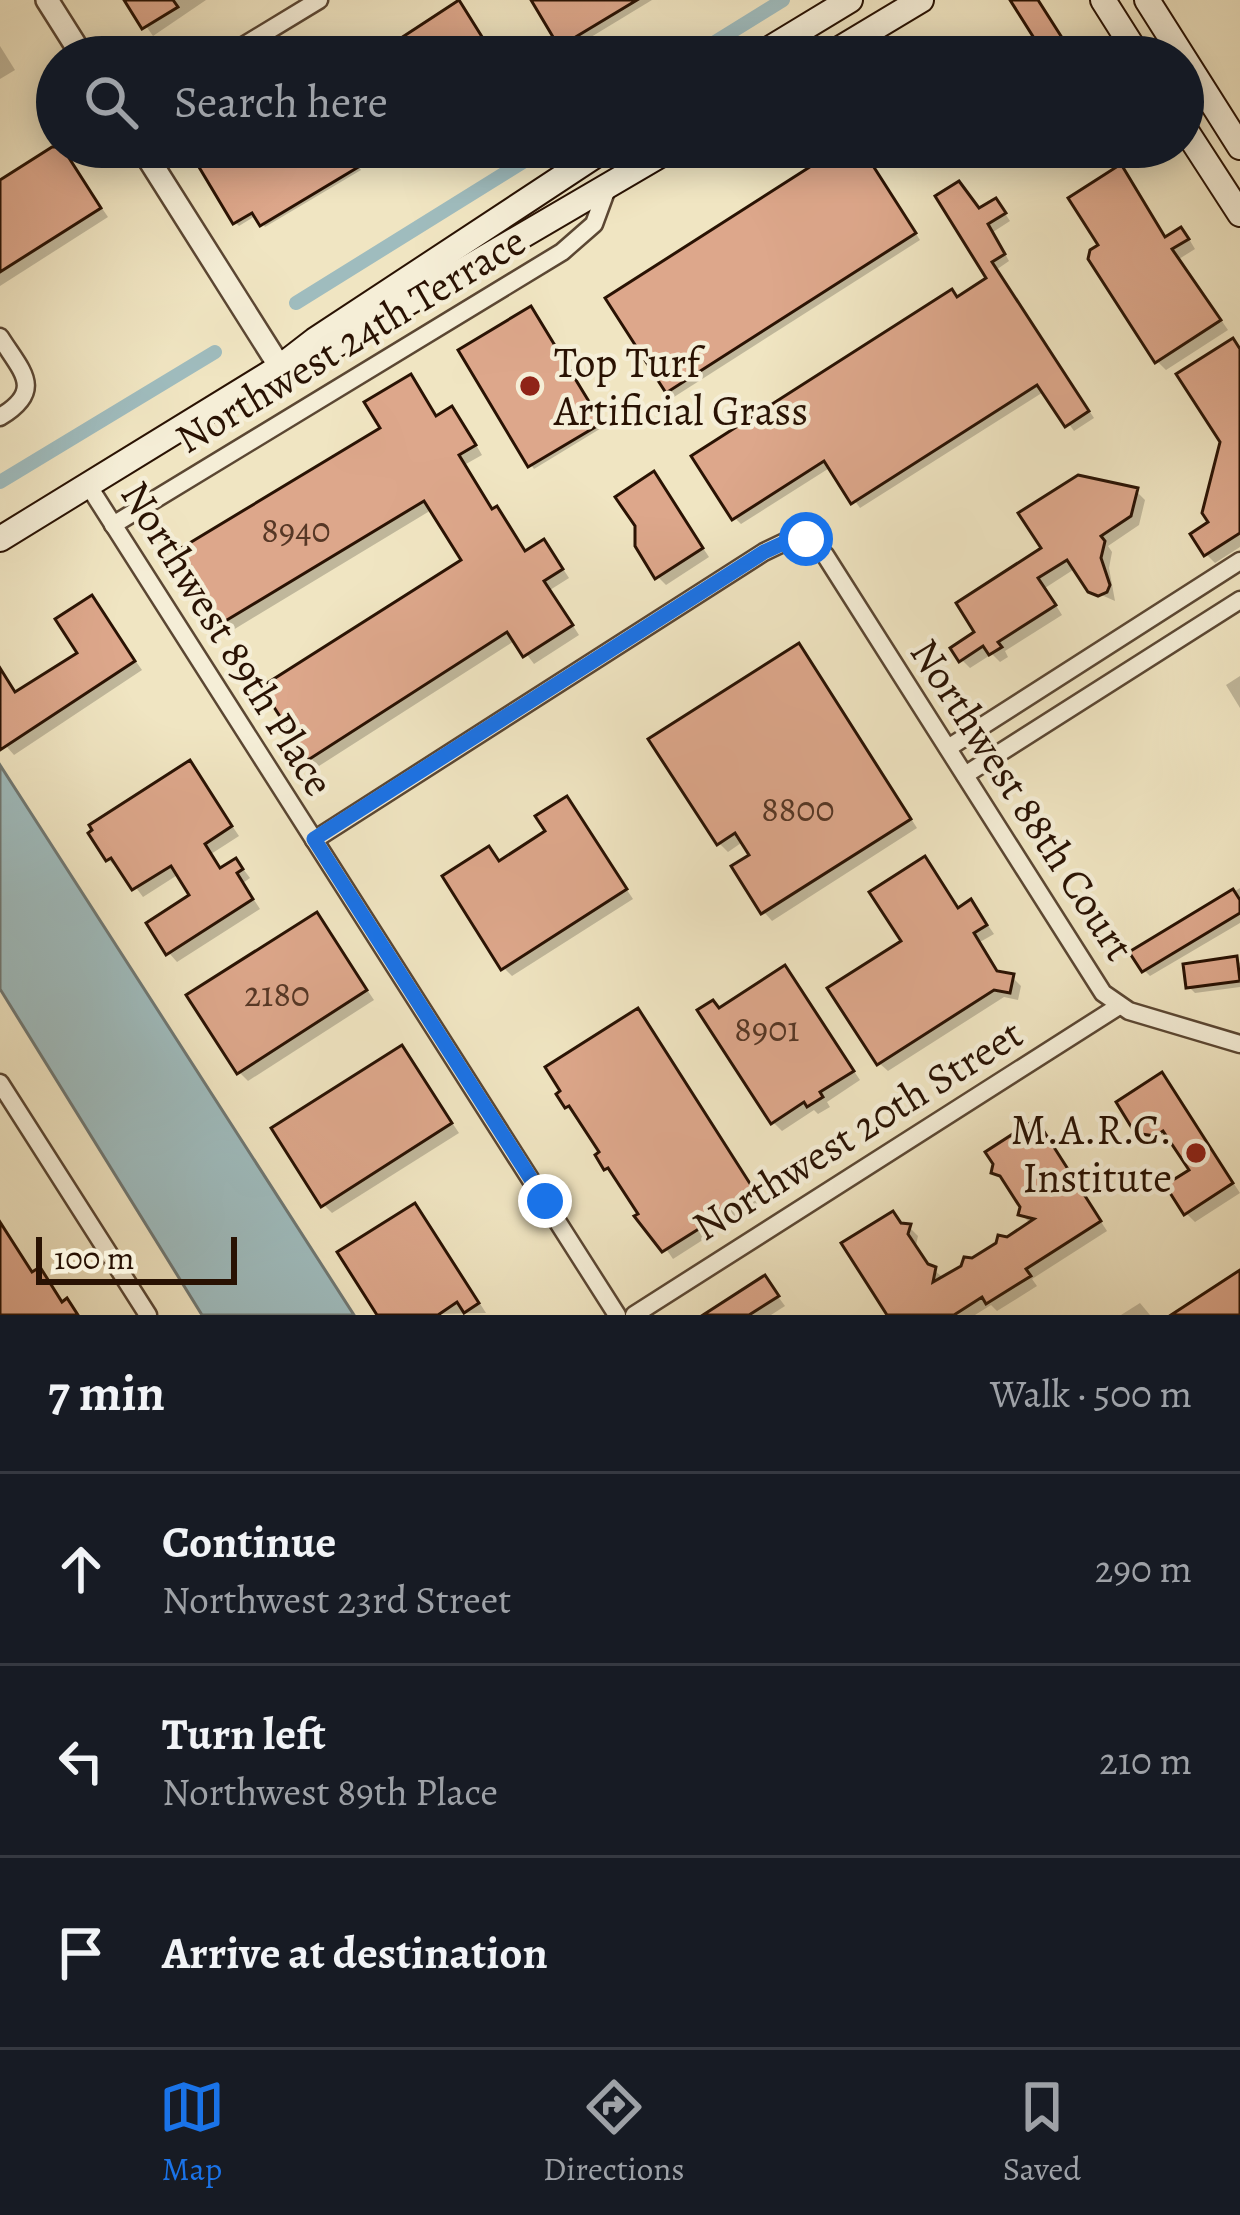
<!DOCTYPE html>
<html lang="en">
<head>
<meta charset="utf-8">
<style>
	:root { --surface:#171b24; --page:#20242c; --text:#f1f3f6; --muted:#9ea1a6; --line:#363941; --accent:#1a73e8 }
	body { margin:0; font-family:Alegreya,serif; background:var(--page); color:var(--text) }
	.scale { position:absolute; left:36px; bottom:30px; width:201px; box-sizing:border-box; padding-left:12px; border:6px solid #291203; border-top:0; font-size:33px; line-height:42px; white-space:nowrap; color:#291203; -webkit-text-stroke:9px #f5eed7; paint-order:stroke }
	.stop { position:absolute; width:36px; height:36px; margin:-27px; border:9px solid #1a73e8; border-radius:50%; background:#fff }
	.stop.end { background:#1a73e8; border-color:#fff; box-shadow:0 3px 12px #0008 }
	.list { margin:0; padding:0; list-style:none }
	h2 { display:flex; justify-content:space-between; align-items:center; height:156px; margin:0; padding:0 48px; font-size:51px }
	h2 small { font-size:39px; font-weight:400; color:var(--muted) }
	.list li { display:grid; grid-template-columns:78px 1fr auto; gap:36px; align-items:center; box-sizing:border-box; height:192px; padding:0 48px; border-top:3px solid var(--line) }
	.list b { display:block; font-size:45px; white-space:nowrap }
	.list p { margin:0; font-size:39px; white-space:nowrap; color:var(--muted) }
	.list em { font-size:39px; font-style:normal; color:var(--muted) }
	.icon { flex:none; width:66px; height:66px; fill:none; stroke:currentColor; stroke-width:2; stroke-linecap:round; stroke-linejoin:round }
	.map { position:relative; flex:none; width:1240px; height:1315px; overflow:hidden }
	.search { position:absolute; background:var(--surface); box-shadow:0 6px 30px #0003; left:36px; right:36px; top:36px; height:132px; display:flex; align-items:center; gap:30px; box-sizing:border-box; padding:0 42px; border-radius:66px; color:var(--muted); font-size:45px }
	.sheet { height:732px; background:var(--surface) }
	nav { display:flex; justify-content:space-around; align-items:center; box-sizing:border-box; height:168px; border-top:3px solid var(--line); background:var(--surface); font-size:33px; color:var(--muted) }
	nav a { display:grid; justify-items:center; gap:6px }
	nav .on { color:var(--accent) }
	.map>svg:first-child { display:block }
	.water { fill:#9fbcbe; stroke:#707873; stroke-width:3 }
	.shadow { fill:#0003 }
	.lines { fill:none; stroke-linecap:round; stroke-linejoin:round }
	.canal { stroke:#9fbcbe; stroke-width:14 }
	.building { fill:#dda78b; stroke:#291203; stroke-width:3 }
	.minor-casing { stroke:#5b4733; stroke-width:21 }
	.tertiary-casing { stroke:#5b4733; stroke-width:26 }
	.secondary-casing { stroke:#291203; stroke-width:28 }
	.minor { stroke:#f5eed7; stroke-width:16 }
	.tertiary { stroke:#f5eed7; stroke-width:21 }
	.secondary { stroke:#f5eed7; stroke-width:24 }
	.route { stroke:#1a73e8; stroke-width:15 }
	.poi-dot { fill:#8f2418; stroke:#f5eed7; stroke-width:4.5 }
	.labels { text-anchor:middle; stroke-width:9; stroke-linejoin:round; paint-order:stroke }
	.number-label { font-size:36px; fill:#563725 }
	.street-label { font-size:42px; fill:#291203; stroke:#f5eed7 }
	.poi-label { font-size:42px; fill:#291203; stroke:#f5eed7; text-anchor:start }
</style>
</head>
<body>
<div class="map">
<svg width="1240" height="1315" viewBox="0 0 1240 1315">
	<rect width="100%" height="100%" fill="#f0e5c2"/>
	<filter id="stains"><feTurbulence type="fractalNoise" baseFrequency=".00167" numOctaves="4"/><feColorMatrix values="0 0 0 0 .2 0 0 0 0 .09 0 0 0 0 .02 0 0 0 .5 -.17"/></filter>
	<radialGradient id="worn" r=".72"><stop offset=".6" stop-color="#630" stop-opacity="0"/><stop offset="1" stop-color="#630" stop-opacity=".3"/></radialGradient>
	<polygon class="water" points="0,765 354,1315 202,1315 0,989"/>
	<g class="shadow">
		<polygon points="128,0 206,0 153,36"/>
		<polygon points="535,0 652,0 568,51"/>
		<polygon points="458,2 491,49 478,57 376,57"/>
		<polygon points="0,46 15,70 0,79"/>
		<polygon points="60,147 108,217 0,286 0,184"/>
		<polygon points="190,147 369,147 353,157 361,170 265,227 257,215 239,226 236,223"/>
		<polygon points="846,147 861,148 920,240 674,397 668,391"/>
		<polygon points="1060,147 1104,147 1076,167"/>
		<polygon points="1121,168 1167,239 1180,231 1189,239 1195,249 1179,259 1228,330 1166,370 1157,361 1102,246"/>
		<polygon points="1002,209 1010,221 993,232 1009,261 996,270 1094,418 1074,431 1045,391 860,508 831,467 741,524 735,518 959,299 990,279 980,211"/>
		<polygon points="534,313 603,427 534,469 531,465"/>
		<polygon points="1240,349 1240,547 1215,563 1206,554"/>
		<polygon points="410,378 438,418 451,410 460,418 482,455 466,464 494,512 505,519 527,554 552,552 569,578 550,590 579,635 534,664 516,640 319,766 310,758 465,561 433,509 233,630 182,551 384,429"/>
		<polygon points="654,475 709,557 666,585 658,577"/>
		<polygon points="1136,491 1145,500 1139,525 1108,546 1112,552 1109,568 1115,601 1090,590 1076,568 1045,588 1062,615 1005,651 1008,657 1000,662 992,654 970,668 962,660 979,633 960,603"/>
		<polygon points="92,599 142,670 14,755 0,739 0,668 17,694 81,654"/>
		<polygon points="807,656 917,828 772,921 764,912 753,856 744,841 728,852 719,843"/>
		<polygon points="1240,676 1240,708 1226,685"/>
		<polygon points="190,764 239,836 211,854 222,870 236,862 244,870 250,878 243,883 260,909 177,962 169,953 193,896 179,874 143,897 120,866 117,868 108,859"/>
		<polygon points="566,799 633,899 512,976 504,968 489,849 501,863 549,832"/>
		<polygon points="925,860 960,910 970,903 979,912 994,934 980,942 1000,974 1012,977 1021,986 1018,1000 1004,997 888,1071 879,1063"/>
		<polygon points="1240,888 1240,923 1150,976 1144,970 1133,953"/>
		<polygon points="317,916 374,1000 248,1081 239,1072"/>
		<polygon points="1236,960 1240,963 1240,987 1195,993 1189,987"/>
		<polygon points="785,969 860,1080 827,1102 830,1107 818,1114 814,1110 782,1131 773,1122 720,1011"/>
		<polygon points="638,1012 762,1202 673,1259 567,1106"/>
		<polygon points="402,1049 459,1133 332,1213 324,1205"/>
		<polygon points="1162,1075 1240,1193 1195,1222 1186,1213 1193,1171 1172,1139 1165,1144 1147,1140 1138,1131"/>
		<polygon points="1036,1122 1107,1231 1032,1279 1037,1286 997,1311 991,1305 975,1315 891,1315 845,1244 909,1227 918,1236 916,1245 931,1268 945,1279 1008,1240 1031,1224 1021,1214 1023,1206 1008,1182 994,1172"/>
		<polygon points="415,1206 423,1215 486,1313 381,1315 341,1253"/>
		<polygon points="765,1279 785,1306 771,1315 709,1315"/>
		<polygon points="1140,1303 1150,1315 1121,1315"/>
	</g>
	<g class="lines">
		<g class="canal">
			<polyline points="691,57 783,0"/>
			<polyline points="296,303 547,147"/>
			<polyline points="0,482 215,352"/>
		</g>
	</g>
	<g class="building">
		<polygon points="124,0 173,0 178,7 142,29"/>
		<polygon points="459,0 484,40 457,57 372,57"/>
		<polygon points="531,0 637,0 559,47"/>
		<polygon points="1010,0 1038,0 1068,47 1046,57"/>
		<polygon points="52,147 62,147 101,208 0,272 0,180"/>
		<polygon points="187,147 348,147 360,166 260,226 252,213 233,224"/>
		<polygon points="841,147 861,147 916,233 666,393 605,298"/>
		<polygon points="1121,164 1165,237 1181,227 1189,239 1172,249 1221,320 1155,363 1088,259 1090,250 1098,245 1068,198"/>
		<polygon points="959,181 979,208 996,198 1006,213 988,224 1005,254 992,262 1089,411 1065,427 1037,385 851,504 824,461 732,520 691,456 952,289 957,297 986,278 935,196"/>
		<polygon points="531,306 602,423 528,467 458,350"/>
		<polygon points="1233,338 1240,349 1240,533 1204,556 1190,534 1208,522 1202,513 1220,442 1176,374"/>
		<polygon points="411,374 436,416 452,406 476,445 459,455 492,509 497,506 525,551 544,539 563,569 544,581 573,625 523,657 507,632 308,760 261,687 461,560 424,501 222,623 178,550 380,428 364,402"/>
		<polygon points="654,471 703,548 655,579 635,546 635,526 615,497"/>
		<polygon points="1078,475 1138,488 1131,516 1101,536 1105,541 1101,558 1110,585 1107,592 1098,596 1088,592 1067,560 1038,578 1056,605 998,642 1002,647 989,655 983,646 959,662 950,648 974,632 956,603 1041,548 1018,513"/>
		<polygon points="92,595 135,661 0,750 0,668 15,692 77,653 55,619"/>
		<polygon points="799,643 911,819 761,914 731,866 749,855 735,833 717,845 648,739"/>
		<polygon points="190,760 232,826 205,844 220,868 236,858 243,869 237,873 253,899 166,955 146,923 189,895 171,866 132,890 111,858 106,861 88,833 92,830 89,825"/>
		<polygon points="567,796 627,889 501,970 442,876 489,846 499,861 545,831 535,816"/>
		<polygon points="925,856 958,908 971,899 987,925 974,933 997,971 1014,974 1010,993 994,990 877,1065 827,988 901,941 869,892"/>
		<polygon points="1233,889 1240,900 1240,913 1142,972 1129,952"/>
		<polygon points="317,912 367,990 237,1074 186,995"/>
		<polygon points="1237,956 1240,981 1186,988 1183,964"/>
		<polygon points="785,965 854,1071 820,1092 823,1097 807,1107 804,1102 771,1124 697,1010 713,1000 719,1008"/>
		<polygon points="638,1008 756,1193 662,1252 634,1216 638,1214 608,1168 604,1170 595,1155 599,1152 569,1106 565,1108 556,1094 560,1091 545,1067"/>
		<polygon points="402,1045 452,1123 321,1207 271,1128"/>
		<polygon points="1162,1072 1233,1183 1184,1215 1165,1185 1189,1170 1163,1131 1155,1136 1135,1133 1116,1102"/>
		<polygon points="1036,1119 1101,1221 1026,1269 1031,1276 986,1304 982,1297 954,1315 887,1315 841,1243 893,1211 901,1223 911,1224 908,1234 928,1264 936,1267 933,1282 961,1266 964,1257 972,1258 996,1243 998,1235 1007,1237 1034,1219 1018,1215 1020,1207 1000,1176 991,1173 993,1164 985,1152"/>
		<polygon points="415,1203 479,1303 464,1313 457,1302 438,1315 377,1315 337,1252"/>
		<polygon points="0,1222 32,1272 40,1267 62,1302 67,1298 78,1315 0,1315"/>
		<polygon points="1240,1270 1240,1315 1171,1315"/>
		<polygon points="765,1275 779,1296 749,1315 703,1315"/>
	</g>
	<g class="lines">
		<defs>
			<g id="minor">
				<polyline points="225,57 319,0"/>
				<path d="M0 337C22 372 45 390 0 417"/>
				<polyline points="88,485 617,1315"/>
				<polyline points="113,525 562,252 594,224 608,186"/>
				<polyline points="948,748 1240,561"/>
				<polyline points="965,775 1240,600"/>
				<polyline points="314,840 764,552 789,540 806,539 825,555 1103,993 1129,1011 1240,1044"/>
				<polyline points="0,1083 148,1315"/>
				<polyline points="634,1315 1119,1006"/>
			</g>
			<g id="tertiary">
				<polyline points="47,0 83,57"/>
				<polyline points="141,147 280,367"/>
			</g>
			<g id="secondary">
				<polyline points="1103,0 1139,57"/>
				<polyline points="1147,0 1240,147"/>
				<polyline points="756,57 850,0"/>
				<polyline points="826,57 921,0"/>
				<polyline points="1183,126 1240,214"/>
				<polyline points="327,350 674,147"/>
				<polyline points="0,539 280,367 315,340 608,147"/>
			</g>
		</defs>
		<use href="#minor" class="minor-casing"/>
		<use href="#tertiary" class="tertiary-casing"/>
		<use href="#secondary" class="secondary-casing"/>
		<use href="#minor" class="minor"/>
		<use href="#tertiary" class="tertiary"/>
		<use href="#secondary" class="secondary"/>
	</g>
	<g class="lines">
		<polyline class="route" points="545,1201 314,839 764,552 790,540 806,539"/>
	</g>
	<g class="poi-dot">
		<circle cx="530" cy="386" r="12"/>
		<circle cx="1196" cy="1153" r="12"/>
	</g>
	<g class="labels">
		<g class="number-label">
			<text x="296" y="542">8940</text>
			<text x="798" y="821">8800</text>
			<text x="277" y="1006">2180</text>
			<text x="767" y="1041">8901</text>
		</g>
		<g class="street-label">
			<text transform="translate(350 339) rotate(-31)" y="15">Northwest 24th Terrace</text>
			<text transform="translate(228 638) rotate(58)" y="15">Northwest 89th Place</text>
			<text transform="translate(1023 799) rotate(57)" y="15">Northwest 88th Court</text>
			<text transform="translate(857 1129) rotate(-32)" y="15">Northwest 20th Street</text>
		</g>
		<g class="poi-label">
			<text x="554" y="377">Top Turf<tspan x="554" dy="48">Artificial Grass</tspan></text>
			<text x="1172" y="1144" text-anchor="end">M.A.R.C.<tspan x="1172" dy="48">Institute</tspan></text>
		</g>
	</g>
	<rect width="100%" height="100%" filter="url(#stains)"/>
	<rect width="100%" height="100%" fill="url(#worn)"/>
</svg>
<div class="scale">100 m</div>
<div class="stop" style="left:806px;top:539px"></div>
<div class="stop end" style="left:545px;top:1201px"></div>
<div class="search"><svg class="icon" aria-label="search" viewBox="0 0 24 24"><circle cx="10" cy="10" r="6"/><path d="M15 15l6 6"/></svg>Search here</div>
</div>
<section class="sheet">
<h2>7 min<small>Walk · 500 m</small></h2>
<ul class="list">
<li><svg class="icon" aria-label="ahead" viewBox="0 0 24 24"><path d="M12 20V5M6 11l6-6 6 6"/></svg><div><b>Continue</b><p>Northwest 23rd Street</p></div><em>290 m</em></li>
<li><svg class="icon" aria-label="left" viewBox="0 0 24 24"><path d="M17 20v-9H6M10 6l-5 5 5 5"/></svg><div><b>Turn left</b><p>Northwest 89th Place</p></div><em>210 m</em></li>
<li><svg class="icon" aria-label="arrive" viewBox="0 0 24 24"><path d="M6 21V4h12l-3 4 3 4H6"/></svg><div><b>Arrive at destination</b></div></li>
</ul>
</section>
<nav>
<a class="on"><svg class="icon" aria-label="map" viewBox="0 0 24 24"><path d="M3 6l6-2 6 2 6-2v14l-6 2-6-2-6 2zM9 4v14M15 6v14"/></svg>Map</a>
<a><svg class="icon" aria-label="directions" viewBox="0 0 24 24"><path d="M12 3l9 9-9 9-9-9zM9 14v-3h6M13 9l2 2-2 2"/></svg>Directions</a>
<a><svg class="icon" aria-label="saved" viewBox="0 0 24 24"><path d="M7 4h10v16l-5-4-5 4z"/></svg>Saved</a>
</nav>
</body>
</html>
